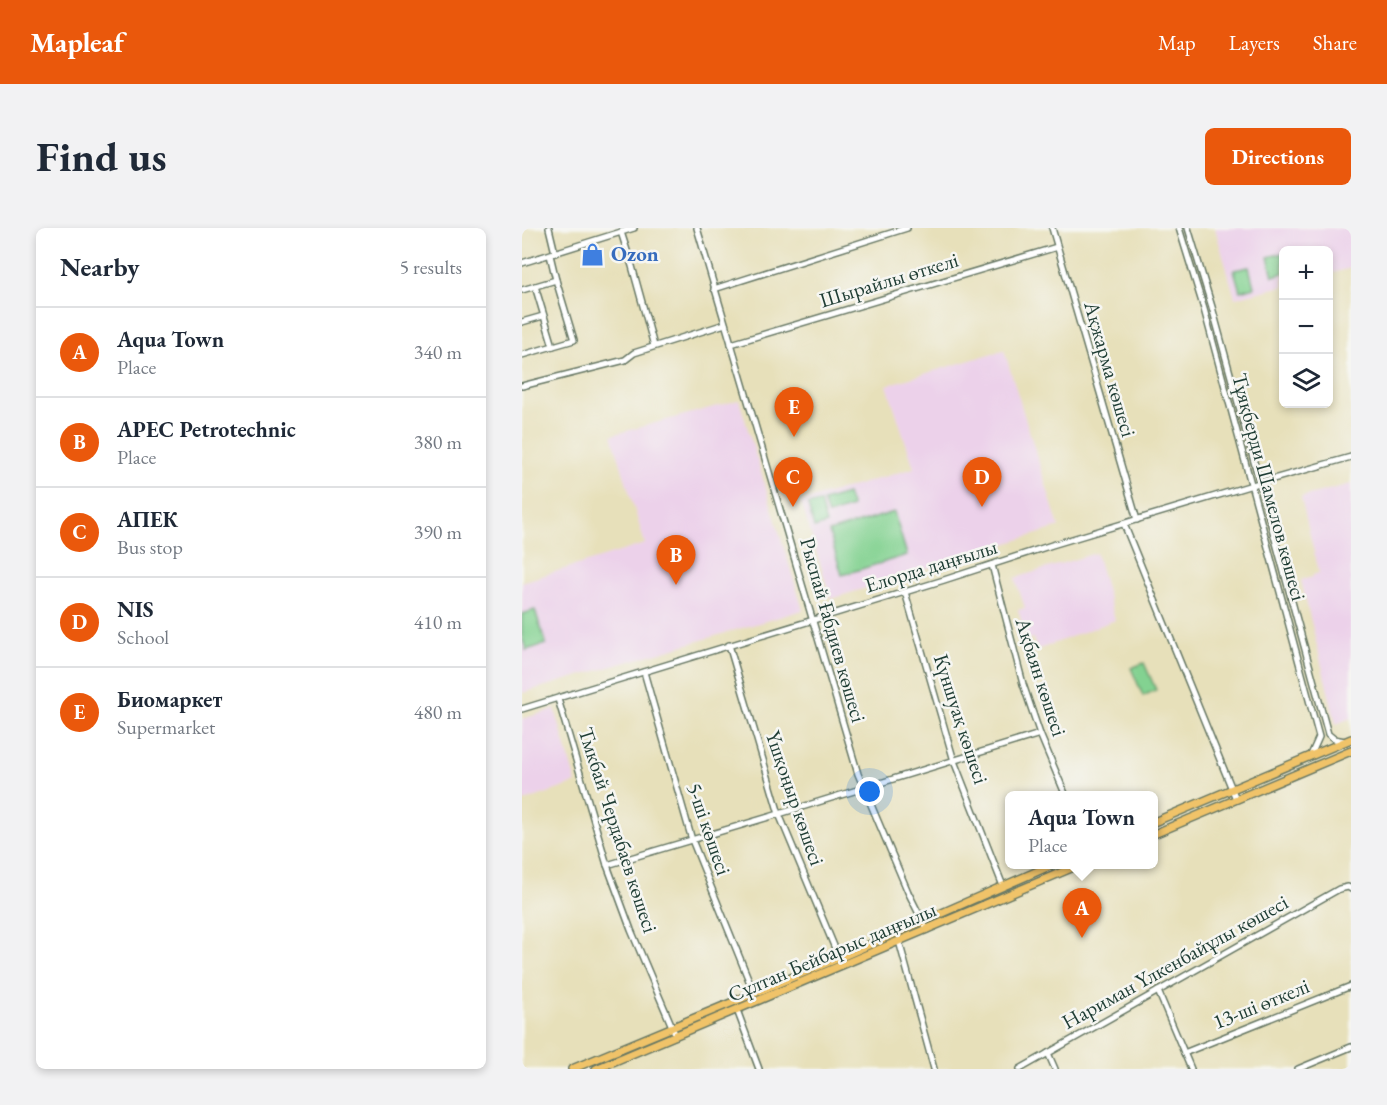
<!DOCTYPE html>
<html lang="en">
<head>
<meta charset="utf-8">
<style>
	:root { --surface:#fff; --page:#f2f2f3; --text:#1f2937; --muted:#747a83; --line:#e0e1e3; --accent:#ea580c }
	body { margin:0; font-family:"EB Garamond",serif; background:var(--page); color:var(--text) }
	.controls { position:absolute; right:18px; top:18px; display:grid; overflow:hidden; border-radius:9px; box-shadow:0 3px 9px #0003 }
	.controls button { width:54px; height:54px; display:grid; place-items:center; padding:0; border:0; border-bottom:2px solid var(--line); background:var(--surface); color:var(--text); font:30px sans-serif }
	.you { position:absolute; left:348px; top:564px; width:21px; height:21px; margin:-15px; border:4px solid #fff; border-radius:50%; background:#1a73e8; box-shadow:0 0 0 9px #1a73e833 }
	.badge { display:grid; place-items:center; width:39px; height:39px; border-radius:50%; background:var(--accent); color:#fff; font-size:20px; font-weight:700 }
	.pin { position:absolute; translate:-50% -50px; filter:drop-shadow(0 2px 3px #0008) }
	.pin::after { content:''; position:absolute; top:32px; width:21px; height:18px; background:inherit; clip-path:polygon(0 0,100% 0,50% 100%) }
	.popup { position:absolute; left:483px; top:563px; width:153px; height:78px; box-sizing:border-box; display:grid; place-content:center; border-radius:9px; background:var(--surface); filter:drop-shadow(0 2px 4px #0005); font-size:20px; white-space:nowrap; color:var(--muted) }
	.popup b { font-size:22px; color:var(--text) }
	.popup::after { content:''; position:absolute; left:50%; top:100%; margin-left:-12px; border:12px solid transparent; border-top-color:var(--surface) }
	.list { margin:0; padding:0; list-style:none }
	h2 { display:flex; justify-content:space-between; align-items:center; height:78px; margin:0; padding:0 24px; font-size:26px }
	h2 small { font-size:20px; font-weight:400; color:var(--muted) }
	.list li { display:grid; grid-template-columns:39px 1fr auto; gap:18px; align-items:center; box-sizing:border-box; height:90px; padding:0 24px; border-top:2px solid var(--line) }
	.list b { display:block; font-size:22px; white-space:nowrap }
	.list p { margin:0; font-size:20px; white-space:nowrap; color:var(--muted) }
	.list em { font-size:20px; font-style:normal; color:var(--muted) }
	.icon { flex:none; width:33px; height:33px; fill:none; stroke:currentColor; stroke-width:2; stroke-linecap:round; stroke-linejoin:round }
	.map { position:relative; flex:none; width:829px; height:841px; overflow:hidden; border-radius:9px }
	header { display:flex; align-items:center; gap:36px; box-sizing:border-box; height:84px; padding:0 30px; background:var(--accent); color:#fff }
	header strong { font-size:28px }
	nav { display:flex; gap:33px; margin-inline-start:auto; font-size:21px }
	.intro { display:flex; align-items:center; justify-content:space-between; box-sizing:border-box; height:144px; padding:0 36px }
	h1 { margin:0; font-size:42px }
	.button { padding:15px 27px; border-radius:9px; background:var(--accent); color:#fff; font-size:21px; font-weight:700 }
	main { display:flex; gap:36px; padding:0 36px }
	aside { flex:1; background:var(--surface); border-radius:9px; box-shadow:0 3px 9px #0003 }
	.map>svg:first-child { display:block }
	.built { fill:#ecd1ea }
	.green { fill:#83d291; stroke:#518862; stroke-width:1.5 }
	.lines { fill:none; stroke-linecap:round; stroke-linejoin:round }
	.minor-casing { stroke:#657663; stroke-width:8 }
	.major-casing { stroke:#657663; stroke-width:10 }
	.minor { stroke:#fff; stroke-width:5 }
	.major { stroke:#f0c369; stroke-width:7 }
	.labels { text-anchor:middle; stroke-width:5; stroke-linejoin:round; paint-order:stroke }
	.shop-label { font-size:21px; font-weight:bold; fill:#366cbe; stroke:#f6f6f2; text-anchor:start }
	.street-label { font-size:21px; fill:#1f3d34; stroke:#f6f6f2 }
</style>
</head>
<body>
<header>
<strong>Mapleaf</strong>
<nav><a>Map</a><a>Layers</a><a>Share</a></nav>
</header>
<div class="intro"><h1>Find us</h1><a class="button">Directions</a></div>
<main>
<aside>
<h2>Nearby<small>5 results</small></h2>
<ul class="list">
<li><span class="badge">A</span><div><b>Aqua Town</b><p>Place</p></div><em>340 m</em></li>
<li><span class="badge">B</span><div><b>APEC Petrotechnic</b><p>Place</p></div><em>380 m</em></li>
<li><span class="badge">C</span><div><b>АПЕК</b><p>Bus stop</p></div><em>390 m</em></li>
<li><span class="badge">D</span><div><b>NIS</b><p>School</p></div><em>410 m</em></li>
<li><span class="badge">E</span><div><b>Биомаркет</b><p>Supermarket</p></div><em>480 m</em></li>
</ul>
</aside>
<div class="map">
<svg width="829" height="841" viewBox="0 0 829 841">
	<rect width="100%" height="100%" fill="#f6f6f2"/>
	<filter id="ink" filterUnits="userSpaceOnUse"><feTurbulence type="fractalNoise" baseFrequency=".0167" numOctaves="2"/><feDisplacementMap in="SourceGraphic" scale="12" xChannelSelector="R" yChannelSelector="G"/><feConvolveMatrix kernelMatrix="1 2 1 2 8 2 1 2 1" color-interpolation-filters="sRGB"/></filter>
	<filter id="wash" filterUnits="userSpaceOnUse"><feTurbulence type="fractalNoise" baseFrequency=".008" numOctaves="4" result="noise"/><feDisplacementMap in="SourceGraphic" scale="24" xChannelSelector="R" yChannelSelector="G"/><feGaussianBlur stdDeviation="1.35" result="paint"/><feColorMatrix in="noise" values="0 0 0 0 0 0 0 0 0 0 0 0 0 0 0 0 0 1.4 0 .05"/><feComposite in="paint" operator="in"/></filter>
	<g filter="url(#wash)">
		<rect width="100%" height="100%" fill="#e7e0ba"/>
		<g class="built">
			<polygon points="693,0 829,0 829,40 807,46 806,22 762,22 761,58 713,70"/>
			<polygon points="482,122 537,299 309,371 279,274 392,240 365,157"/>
			<polygon points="217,172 281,382 0,465 0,354 123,316 90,207"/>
			<polygon points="829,256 829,490 814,496 779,352 791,349 790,347 797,345 779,269"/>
			<polygon points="574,325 593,392 515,422 511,410 505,412 496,382 503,380 493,350"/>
			<polygon points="33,481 54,555 0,574 0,491"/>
		</g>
		<g class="green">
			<polygon points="761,25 761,45 751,48 746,29"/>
			<polygon points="727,39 732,59 718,63 712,42"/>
			<polygon points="325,266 330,279 306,287 301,273"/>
			<polygon points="298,274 304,296 292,300 286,277"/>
			<polygon points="372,284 385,327 320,347 307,304"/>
			<polygon points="13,382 24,416 4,422 0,408 0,386"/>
			<polygon points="622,435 634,462 621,468 609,440"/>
		</g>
	</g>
	<g filter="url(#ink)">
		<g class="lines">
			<defs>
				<g id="minor">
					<polyline points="27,0 33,25"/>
					<polyline points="175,0 336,546 386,664 405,702"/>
					<polyline points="530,0 615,292"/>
					<polyline points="657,0 682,81 797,509 789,527"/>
					<polyline points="666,0 690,79 806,506 812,511 823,513"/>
					<polyline points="99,4 110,38 132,118"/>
					<polyline points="28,27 34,52"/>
					<polyline points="0,35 112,0"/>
					<polyline points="13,58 31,118"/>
					<polyline points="192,61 385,0"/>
					<polyline points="0,62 34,52 52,112 0,127"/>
					<polyline points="0,94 21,88"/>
					<polyline points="209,116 535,19"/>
					<polyline points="0,158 103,132 112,125 203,96"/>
					<polyline points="602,296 714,571"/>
					<polyline points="470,337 501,456 518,506 544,568"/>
					<polyline points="383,364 432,533 481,658"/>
					<polyline points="207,417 257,586 317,730"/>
					<polyline points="122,444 170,612 232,765"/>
					<polyline points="36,471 85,637 109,702 154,808"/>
					<polyline points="0,481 422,352 530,317 737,255 829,229"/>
					<polyline points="85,637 257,586 518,506"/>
					<polyline points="377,713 412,841"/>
					<polyline points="636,763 669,841"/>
					<polyline points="215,782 237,841"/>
					<polyline points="526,825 533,841"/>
					<polyline points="662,825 829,758"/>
					<polyline points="498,841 817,661 826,659 829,661"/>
					<polyline points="776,841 829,819"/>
				</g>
				<g id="major">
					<polyline points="632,594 829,511"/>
					<polyline points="632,606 829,523"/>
					<polyline points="50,841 317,730 532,636"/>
					<polyline points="74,841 559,636"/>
				</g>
			</defs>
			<use href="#minor" class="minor-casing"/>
			<use href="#major" class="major-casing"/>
			<use href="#minor" class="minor"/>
			<use href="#major" class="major"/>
		</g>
	</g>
	<defs>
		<symbol id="shop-bare" viewBox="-9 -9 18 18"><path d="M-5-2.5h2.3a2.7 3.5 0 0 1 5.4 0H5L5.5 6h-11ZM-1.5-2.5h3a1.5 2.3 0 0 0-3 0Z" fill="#3f7fe0" stroke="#f6f6f2" stroke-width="2.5" paint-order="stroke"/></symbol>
	</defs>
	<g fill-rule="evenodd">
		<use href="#shop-bare" x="54" y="10" width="33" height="33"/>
	</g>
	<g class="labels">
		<g class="shop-label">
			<text x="89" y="33">Ozon</text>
		</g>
		<g class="street-label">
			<text transform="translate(367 52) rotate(-17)" y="7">Шырайлы өткелі</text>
			<text transform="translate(588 141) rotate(74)" y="7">Ақжарма көшесі</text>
			<text transform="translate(747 259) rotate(75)" y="7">Тұяқберди Шамелов көшесі</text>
			<text transform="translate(409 338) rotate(-17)" y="7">Елорда даңғылы</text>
			<text transform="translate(311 402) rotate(74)" y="7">Рыспай Ғабдиев көшесі</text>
			<text transform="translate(519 449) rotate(72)" y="7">Ақбаян көшесі</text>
			<text transform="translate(439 491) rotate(72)" y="7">Күншуақ көшесі</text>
			<text transform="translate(273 570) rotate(71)" y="7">Үшқоңыр көшесі</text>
			<text transform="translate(187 601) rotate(71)" y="7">5-ші көшесі</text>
			<text transform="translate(96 602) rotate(72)" y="7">Тмкбай Чердабаев көшесі</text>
			<text transform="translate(310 724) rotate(-23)" y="7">Сұлтан Бейбарыс даңғылы</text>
			<text transform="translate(653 734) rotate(-29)" y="7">Нариман Үлкенбайұлы көшесі</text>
			<text transform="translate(739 776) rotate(-22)" y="7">13-ші өткелі</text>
		</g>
	</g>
</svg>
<div class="controls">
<button>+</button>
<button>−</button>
<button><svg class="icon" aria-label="layers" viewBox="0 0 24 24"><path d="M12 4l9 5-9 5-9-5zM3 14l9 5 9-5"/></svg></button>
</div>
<div class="you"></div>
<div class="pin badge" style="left:560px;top:710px">A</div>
<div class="popup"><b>Aqua Town</b>Place</div>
<div class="pin badge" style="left:154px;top:357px">B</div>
<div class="pin badge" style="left:271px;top:279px">C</div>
<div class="pin badge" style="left:460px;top:279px">D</div>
<div class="pin badge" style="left:272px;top:209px">E</div>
</div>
</main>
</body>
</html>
